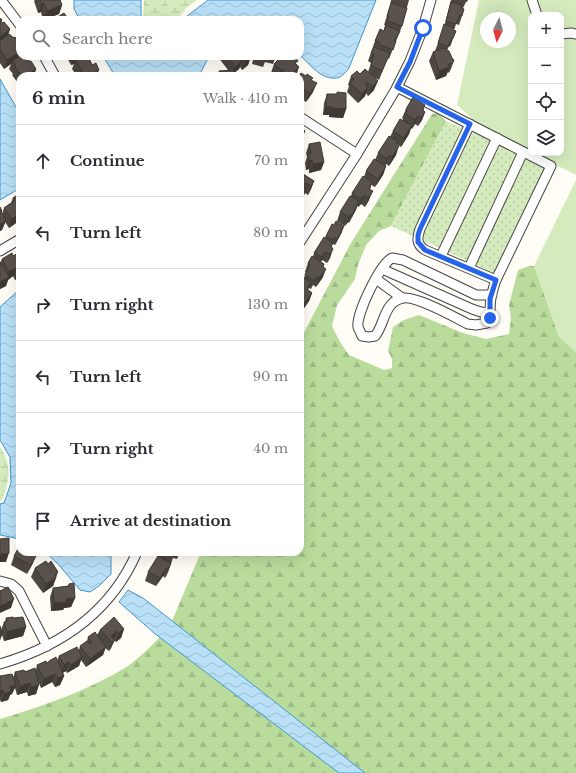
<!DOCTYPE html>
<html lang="en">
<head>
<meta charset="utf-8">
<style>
	:root { --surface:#fff; --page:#f2f2f3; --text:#2b2b33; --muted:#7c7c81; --line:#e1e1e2 }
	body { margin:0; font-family:"Libre Baskerville",serif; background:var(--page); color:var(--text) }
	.controls { position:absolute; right:12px; top:12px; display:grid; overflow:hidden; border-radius:8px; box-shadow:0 4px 16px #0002 }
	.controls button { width:36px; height:36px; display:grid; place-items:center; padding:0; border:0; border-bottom:1px solid var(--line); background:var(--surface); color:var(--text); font:20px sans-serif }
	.compass { position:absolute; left:480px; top:12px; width:36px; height:36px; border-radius:50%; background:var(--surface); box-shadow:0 4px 16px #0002; rotate:186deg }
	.stop { position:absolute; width:12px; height:12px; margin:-9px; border:3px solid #2563eb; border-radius:50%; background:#fff }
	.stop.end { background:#2563eb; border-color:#fff; box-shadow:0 1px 4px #0008 }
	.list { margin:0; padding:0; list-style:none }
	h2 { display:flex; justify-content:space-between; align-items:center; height:52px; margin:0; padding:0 16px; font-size:17px }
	h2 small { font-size:13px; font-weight:400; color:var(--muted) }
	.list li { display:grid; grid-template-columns:26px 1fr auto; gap:12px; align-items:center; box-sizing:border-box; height:72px; padding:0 16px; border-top:1px solid var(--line) }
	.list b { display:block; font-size:15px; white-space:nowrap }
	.list em { font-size:13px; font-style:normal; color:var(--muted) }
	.icon { flex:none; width:22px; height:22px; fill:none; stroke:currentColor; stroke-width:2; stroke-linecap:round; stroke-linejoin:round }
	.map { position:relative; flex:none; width:576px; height:773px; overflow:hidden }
	.search { position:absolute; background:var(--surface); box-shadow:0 4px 16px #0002; left:16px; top:16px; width:288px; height:44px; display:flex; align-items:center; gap:10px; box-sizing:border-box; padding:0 14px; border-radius:12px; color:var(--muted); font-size:15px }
	.panel { position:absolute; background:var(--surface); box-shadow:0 4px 16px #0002; left:16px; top:72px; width:288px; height:484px; border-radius:12px }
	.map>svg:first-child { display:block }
	.grass { fill:#d5ebbd; fill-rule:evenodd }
	.forest { fill:url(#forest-firs) }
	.wetland { fill:url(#wetland-marsh) }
	.garden { fill:url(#garden-dots) }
	.water { fill:url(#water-waves); stroke:#3f96cf }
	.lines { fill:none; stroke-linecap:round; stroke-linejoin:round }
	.minor-casing { stroke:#444; stroke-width:11 }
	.minor { stroke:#fff; stroke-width:9 }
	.wall { fill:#4d4742 }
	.shaded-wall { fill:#3f3936 }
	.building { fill:#5a524d; stroke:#3f3936 }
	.route { stroke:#2563eb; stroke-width:5 }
</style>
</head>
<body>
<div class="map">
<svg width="576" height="773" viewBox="0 0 576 773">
	<defs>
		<pattern id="forest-firs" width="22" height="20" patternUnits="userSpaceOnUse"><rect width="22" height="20" fill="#b9dc9c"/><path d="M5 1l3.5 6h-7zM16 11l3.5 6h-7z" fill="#9ebc85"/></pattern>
		<pattern id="wetland-marsh" width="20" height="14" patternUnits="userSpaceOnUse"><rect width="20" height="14" fill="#d5ebbd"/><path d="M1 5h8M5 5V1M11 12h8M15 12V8" fill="none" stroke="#b6c8a1"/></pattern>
		<pattern id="garden-dots" width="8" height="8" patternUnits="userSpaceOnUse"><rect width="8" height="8" fill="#d5ebbd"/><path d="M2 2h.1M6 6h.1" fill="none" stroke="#b6c8a1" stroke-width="1.8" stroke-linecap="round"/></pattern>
		<pattern id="water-waves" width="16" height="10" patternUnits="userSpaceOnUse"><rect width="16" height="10" fill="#b9e0f7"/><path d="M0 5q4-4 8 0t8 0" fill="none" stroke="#9ebfd3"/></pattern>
	</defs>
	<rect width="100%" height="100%" fill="#fffdf5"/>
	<g class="grass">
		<path d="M479 0H576V175L532 153H561V15H531V152L481 127 457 105ZM486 18H510V42H486Z"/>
		<polygon points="576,180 576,352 559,337 534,266"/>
	</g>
	<g class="forest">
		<polygon points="438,113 446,121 391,226 379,231 366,245 358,265 355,279 337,305 332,326 340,342 349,355 384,370 392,368 392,359 388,351 393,327 404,320 419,315 463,333 486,339 509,334 511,318 509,305 518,270 529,266 534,266 559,337 576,352 576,773 365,773 172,621 201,552 300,552 300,340 351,243 432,114"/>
		<path d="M160 637 339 773H0V719C44 706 89 690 128 666 139 658 150 647 160 637Z"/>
	</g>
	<g class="wetland">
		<polygon points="144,0 197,0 186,8 177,20 144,20 143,18"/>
		<path d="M0 446C12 466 10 479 2 500L0 501Z"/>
	</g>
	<polygon class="garden" points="446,121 548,166 494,273 391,226"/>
	<g class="water">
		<polygon points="74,0 141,0 141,20 80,20 74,9"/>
		<path d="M208 0H376L349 68C347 71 343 75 340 77 324 83 310 65 300 55V20H182Z"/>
		<polygon points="103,56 209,56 199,76 115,76"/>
		<polygon points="0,79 20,114 20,188 0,200"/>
		<polygon points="20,289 20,539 0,535 0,504 4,503 11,483 10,457 0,440 0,307"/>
		<polygon points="45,552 108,552 111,555 111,574 99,586 90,592 80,590 58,564"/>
		<polygon points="128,590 143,598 365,773 339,773 154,633 119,602"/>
	</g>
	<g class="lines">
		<defs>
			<g id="minor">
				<polyline points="1,0 20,25"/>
				<polyline points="532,0 537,15"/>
				<polyline points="561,34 571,33 576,34"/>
				<polyline points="44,56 55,76"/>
				<path d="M397 87 551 166 495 282C494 287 492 292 491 298 489 307 492 314 487 323L476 325 468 324C454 317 417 296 403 298 398 299 393 302 390 306 383 315 382 328 375 336L369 337 362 336C361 333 359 330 358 327 356 314 380 264 392 258L403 260 476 295H492"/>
				<polyline points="300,117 357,154"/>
				<path d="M470 124 420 229C417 238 416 244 425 250L496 280"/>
				<polyline points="300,242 357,154 396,89 410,61 423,28 431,0"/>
				<polyline points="0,251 20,239"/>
				<polyline points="441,256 497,138"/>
				<polyline points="469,268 523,152"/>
				<polyline points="382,269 472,309 481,312 490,313"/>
				<polyline points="376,279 402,298"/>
				<polyline points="0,581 11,584 19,591 47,646"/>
				<path d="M0 664C62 646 111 612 137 552"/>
			</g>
		</defs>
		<use href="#minor" class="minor-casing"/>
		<use href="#minor" class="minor"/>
	</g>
	<g class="wall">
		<polygon points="35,0 60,0 62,5 59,14 43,20 41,12 38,13 34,1"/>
		<polygon points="391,0 409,0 402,26 389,59 388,58 379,80 373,77 374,90 368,96 366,93 365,96 358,103 347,92 349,86 348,85 351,76 360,74 368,72 371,63 368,61 375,41 384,30 385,25 384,25 390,6"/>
		<polygon points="451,0 468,0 467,2 466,2 463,8 461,8 462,16 459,25 456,24 454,30 456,31 450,47 449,46 447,50 452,58 454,60 451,69 449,73 448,72 446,76 436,80 429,61 433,52 435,51 444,27"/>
		<polygon points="0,18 1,22 10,29 8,35 20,56 29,62 36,69 34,75 37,76 20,76 20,86 12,75 13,74 9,69 11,64 4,69 0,63"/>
		<polygon points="66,56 88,56 97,76 77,76 72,69 74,64 71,65"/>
		<polygon points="219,56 251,56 248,65 242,70 240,67 239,69 234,73 234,76 216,76 217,75 218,75 219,71 228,70 218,57"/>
		<polygon points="254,56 276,56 273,64 265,62 263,67 252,64"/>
		<polygon points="274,64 297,65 296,76 274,76 271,73"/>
		<polygon points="300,76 306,76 312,80 313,92 306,102 300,98"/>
		<polygon points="337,92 346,109 343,118 329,117 329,115 323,115 324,103 327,94 337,94"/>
		<polygon points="425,105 423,111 425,112 422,120 418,126 415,124 412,129 411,128 409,134 401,147 397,144 396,155 389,166 386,164 385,166 386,166 383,175 375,187 371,185 370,190 369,200 365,207 361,204 358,207 357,206 349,223 348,222 345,226 337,221 340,212 351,196 352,193 364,177 366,171 375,160 378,153 390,137 393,131 403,120 403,119 402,118 406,109"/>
		<polygon points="309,144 324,162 321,170 309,173 309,169 306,170 305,163 307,157 306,153"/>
		<polygon points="300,172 314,181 311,189 308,195 305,193 300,204"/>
		<polygon points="20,195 20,219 17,221 16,223 9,228 5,222 2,230 0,231 0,207 2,214 4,208 11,203 13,198"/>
		<polygon points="342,232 335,245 333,244 331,247 330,258 327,263 322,260 321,262 324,264 323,267 323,277 316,287 313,285 311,289 309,288 308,290 312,293 309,301 302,311 300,310 300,280 304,278 306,272 305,272 308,263 313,257 314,253 325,238 326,236"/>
		<polygon points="20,252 20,277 15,280 13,276 8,280 6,286 0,289 0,262 0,263 2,259 13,256"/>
		<polygon points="159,552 180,552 177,559 173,558 168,572 165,578 163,576 156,586 145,581 148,572 157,558"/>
		<polygon points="14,556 33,563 27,574 11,565"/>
		<polygon points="35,568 56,577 56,578 53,586 43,593 31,577"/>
		<polygon points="69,584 75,598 71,607 64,608 63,610 51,611 50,597 53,588 68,586"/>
		<polygon points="6,618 13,618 26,627 23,636 4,641 2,635 0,640 0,626 1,630 4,622 5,622"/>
		<polygon points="124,629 121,638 116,642 114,640 111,648 109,651 105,648 103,655 86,667 81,660 79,666 67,673 66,671 62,673 64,676 60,685 55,687 52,682 41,688 39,683 36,694 28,696 27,692 17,695 15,688 12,694 10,695 8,700 1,702 0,700 0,676 13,678 15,672 36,670 37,665 47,663 48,663 49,661 57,661 59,656 79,650 80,646 87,641 88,637 97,635 100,630"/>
	</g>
	<g class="shaded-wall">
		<polygon points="44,3 41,12 38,13 42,4"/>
		<polygon points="62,5 59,14 43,20 47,11"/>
		<polygon points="10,29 7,38 0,43 0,37"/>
		<polygon points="452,38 449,46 444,55 448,46"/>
		<polygon points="20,52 20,56 13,60 11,64 4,69 7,60"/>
		<polygon points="76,56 85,56 76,60 74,64 71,65 75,57"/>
		<polygon points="251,56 248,65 242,70 245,61"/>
		<polygon points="242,61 239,69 232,75 235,67"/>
		<polygon points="450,63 448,68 449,67 446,76 436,80 439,71 448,65"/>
		<polygon points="299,67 296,76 290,76"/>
		<polygon points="36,69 34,76 25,76"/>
		<polygon points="282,69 280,76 279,76 281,70"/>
		<polygon points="99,70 97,76 87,76"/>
		<polygon points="378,81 374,90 368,96 372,87"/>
		<polygon points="317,83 313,92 306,102 310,93"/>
		<polygon points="368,87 365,96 358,103 362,94"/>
		<polygon points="326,106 332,107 329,115 323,115"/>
		<polygon points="332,108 346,109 343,118 329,117"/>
		<polygon points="425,112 422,120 418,126 421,118"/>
		<polygon points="418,116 415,124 412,129 415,120"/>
		<polygon points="412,125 409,134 401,147 404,138"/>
		<polygon points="305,131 302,140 300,142 300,137"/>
		<polygon points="399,146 396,155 389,166 392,157"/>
		<polygon points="389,155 386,164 384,167 387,159"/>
		<polygon points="312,160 309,169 306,170 309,161"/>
		<polygon points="324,162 321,170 309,173 313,164"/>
		<polygon points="386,166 383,175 375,187 378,179"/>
		<polygon points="314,181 311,189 308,195 311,186"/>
		<polygon points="306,189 303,198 300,204 303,195"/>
		<polygon points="373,191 369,200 365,207 368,198"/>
		<polygon points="364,195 361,204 358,207 361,199"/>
		<polygon points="359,201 356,210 349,223 352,215"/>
		<polygon points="20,212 20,219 17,221 16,223 9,228 12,219"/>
		<polygon points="351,214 348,222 345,226 349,217"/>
		<polygon points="5,216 2,223 6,221 2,230 0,231 0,224 3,217"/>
		<polygon points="344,226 342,232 335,245 337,239"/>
		<polygon points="333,249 330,258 327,263 330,254"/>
		<polygon points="325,252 322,260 318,266 322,257"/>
		<polygon points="17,268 13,276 8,280 6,286 0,289 0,282 7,279 9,272"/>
		<polygon points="326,269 323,277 316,287 319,278"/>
		<polygon points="20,270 20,277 15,280 18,271"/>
		<polygon points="312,293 309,301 302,311 305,303"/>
		<polygon points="9,553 6,562 0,562 0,556 1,554"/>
		<polygon points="37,554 33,563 27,574 31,565"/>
		<polygon points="171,563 168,572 165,578 168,569"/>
		<polygon points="166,568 163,576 156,586 160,578"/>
		<polygon points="58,572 53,586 43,593 46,584 55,574"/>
		<polygon points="75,598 71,607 64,608 63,610 51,611 54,603 66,599"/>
		<polygon points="14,599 11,608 0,613 0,606"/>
		<polygon points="26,627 23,636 4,641 7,632"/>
		<polygon points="124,629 121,638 116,642 119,633"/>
		<polygon points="117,631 114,640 111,636"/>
		<polygon points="2,634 0,640 0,635"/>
		<polygon points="115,640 111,648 109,651 112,642"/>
		<polygon points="106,647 103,655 86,667 90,659"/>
		<polygon points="82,657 79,666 67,673 71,665"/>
		<polygon points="69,662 66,671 61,674 64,665"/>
		<polygon points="55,674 52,682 41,688 44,679"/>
		<polygon points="64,676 60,685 55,687 58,678"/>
		<polygon points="30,683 27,692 17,695 20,686"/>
		<polygon points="16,685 12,694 10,695 8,700 1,702 4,694 10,687"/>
		<polygon points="39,685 36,694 28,696 31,687"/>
		<polygon points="3,690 0,698 0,691"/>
	</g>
	<g class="building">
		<polygon points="40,0 60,0 62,5 47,11 44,3 42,4"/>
		<polygon points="451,2 462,5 461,8 464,9 462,16 460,15 456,24 446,21"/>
		<polygon points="391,3 407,8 402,26 387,21 389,16 387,16"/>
		<polygon points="64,13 69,20 53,20"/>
		<polygon points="0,18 2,20 1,21 2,23 4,22 10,29 0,37"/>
		<polygon points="444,24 454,28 453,30 456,31 453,38 452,38 448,46 438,43"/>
		<polygon points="386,25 400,31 396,39 395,38 394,41 396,41 393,50 378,44 379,42 375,41 380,29 384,31"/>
		<polygon points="9,34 14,38 15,37 20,44 20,52 7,60 0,49 0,41"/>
		<polygon points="374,47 390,53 382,71 371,65 374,54 371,53"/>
		<polygon points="443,48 449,51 452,58 454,60 452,64 450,63 448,65 449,67 439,71 433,52"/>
		<polygon points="20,56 27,56 30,60 28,60 29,62 31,61 36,69 25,76 22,76 15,67 16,66 13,60"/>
		<polygon points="85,56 88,56 92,65 96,63 99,70 87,76 85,76 76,60"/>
		<polygon points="227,56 240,56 239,56 242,61 235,67"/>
		<polygon points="241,56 251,56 245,61"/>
		<polygon points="258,56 266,56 266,58"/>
		<polygon points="282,56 288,56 289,57 290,56 294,56 298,61 295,63 299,67 290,76 287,76 283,72 284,70 282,69 281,70 274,64"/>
		<polygon points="365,69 378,81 372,87 367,82 365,84 368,87 362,94 350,83 354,79 351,76 357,71 360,74"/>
		<polygon points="234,70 234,76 217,76 217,75 220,75 219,71"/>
		<polygon points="301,73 306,76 307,74 313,78 311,80 317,83 310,93 300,87 300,76 299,76"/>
		<polygon points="36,74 37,76 32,76"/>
		<polygon points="337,92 346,93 346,109 332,108 332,107 326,106 327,94 337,94"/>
		<polygon points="413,97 425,105 423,108 423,110 425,112 421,118 418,116 415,120 405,113 407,111 406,109"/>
		<polygon points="400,119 412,125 404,138 393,131"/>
		<polygon points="300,126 305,131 300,137"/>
		<polygon points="389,136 398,142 396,144 399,146 392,157 389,155 387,159 378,153"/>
		<polygon points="320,142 324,162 313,164 312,160 309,161 308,154 311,153 309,144"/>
		<polygon points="374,159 386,166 378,179 366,171"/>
		<polygon points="300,172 314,181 311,186 305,183 303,187 306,189 303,195 300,194"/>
		<polygon points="363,176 372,182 369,186 371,187 369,189 373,191 368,198 364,195 361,199 352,193"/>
		<polygon points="19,194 20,195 20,212 19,213 19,214 12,219 4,208 14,201 13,198"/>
		<polygon points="350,196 359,201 352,215 351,214 349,217 340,212"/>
		<polygon points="0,207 2,211 1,212 5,216 3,217 6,221 0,224 1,226 0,226"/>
		<polygon points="336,221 344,226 337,239 334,237 333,240 326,236 332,224 334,225"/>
		<polygon points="324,237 333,243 331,246 333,249 330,254 325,252 322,257 314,253"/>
		<polygon points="20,252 20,270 18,271 17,268 9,272 2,259 12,253 13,256"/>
		<polygon points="312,256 324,264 323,267 326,269 319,278 316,277 314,281 305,275 310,264 308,263"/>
		<polygon points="0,262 9,277 0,282"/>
		<polygon points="302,277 311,282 307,289 312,293 305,303 300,299 300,280"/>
		<polygon points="9,538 9,553 1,554 1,556 0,556 0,539"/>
		<polygon points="20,545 20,552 33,552 37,554 31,565 14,556"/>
		<polygon points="169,552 175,552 174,554"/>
		<polygon points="158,556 171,563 168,569 166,568 160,578 148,572"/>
		<polygon points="46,561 48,564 51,561 58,572 55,574 56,578 46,584 35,568"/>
		<polygon points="74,583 75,598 66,599 67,602 54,603 53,588 69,586 69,584"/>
		<polygon points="8,587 14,599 0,606 0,591"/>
		<polygon points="13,617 13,618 23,617 26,627 7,632 4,622 7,621 6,618"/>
		<polygon points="114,617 124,629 119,633 117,631 111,636 115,640 112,642 100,630"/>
		<polygon points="0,626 2,634 0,635"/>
		<polygon points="95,632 106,647 90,659 80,646 87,641 90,644 92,643 88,637"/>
		<polygon points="77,647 82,657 71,665 69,662 64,665 59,656"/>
		<polygon points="56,657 64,676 58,678 55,674 44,679 37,665 46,661 47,663 49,662 49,661"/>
		<polygon points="35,668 39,685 31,687 30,683 20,686 15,672 24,670 25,672"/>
		<polygon points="12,674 16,685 10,687 11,691 4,694 3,690 0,691 0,676"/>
	</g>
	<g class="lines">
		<polyline class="route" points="423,28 410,62 397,87 470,124 420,229 418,235 418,242 425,250 496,280 490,299 490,318"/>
	</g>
</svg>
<div class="controls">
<button>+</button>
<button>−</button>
<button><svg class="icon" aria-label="locate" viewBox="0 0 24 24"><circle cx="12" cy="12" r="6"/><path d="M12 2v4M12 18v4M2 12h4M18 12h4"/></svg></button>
<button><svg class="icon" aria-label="layers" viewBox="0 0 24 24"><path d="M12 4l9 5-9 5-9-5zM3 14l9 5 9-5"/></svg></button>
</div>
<svg class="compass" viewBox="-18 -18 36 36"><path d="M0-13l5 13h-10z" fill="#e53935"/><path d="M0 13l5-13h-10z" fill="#7c7c81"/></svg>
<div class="stop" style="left:423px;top:28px"></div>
<div class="stop end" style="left:490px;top:318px"></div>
<div class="search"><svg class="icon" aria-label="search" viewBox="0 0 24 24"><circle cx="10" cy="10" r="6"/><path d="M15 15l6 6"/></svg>Search here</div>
<section class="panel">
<h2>6 min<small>Walk · 410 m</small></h2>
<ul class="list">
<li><svg class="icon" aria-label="ahead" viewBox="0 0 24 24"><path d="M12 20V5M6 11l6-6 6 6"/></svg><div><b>Continue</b></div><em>70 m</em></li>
<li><svg class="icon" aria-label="left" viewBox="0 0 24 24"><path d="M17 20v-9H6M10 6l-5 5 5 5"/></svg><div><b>Turn left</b></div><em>80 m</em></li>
<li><svg class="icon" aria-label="right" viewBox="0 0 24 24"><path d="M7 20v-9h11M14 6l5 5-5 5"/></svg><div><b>Turn right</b></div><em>130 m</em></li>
<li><svg class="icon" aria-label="left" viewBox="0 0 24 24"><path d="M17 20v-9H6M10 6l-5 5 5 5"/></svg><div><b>Turn left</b></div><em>90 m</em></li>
<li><svg class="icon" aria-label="right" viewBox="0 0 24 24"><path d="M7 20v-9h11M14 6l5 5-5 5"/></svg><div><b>Turn right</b></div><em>40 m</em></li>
<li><svg class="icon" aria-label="arrive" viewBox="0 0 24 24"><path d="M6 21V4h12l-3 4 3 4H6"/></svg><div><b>Arrive at destination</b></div></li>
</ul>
</section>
</div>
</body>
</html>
